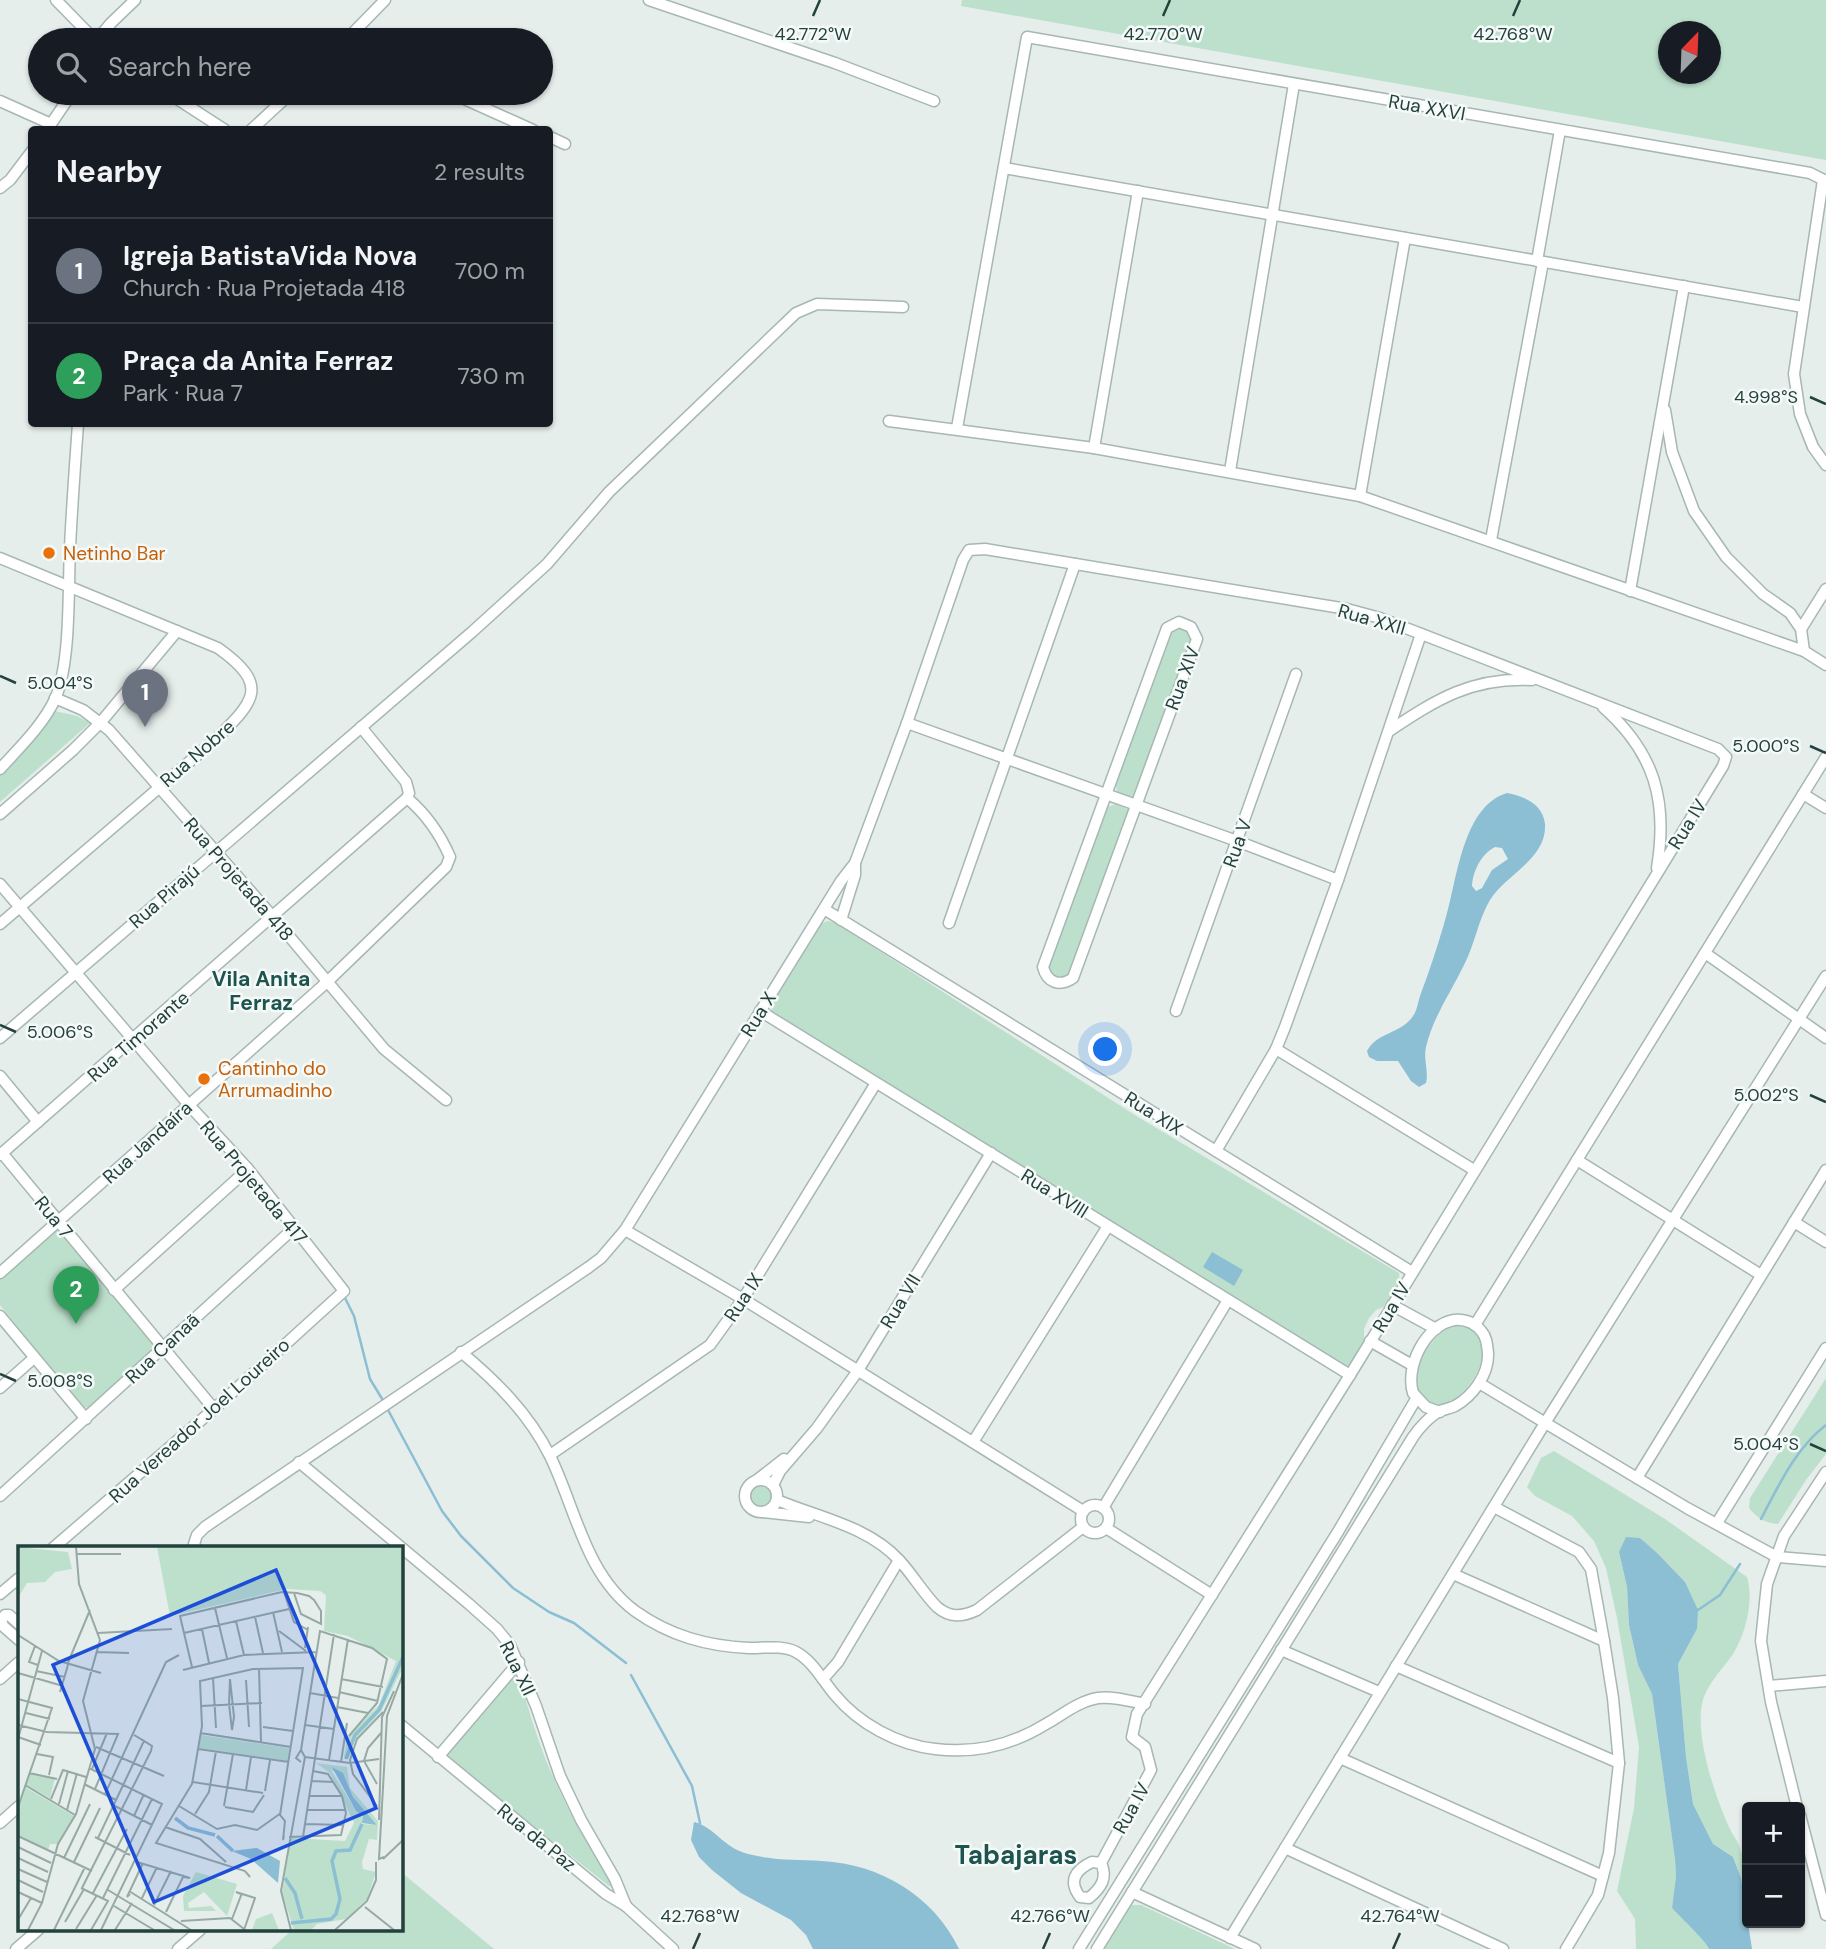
<!DOCTYPE html>
<html lang="en">
<head>
<meta charset="utf-8">
<style>
	:root { --surface:#171b24; --page:#242831; --text:#f1f3f6; --muted:#9ea1a6; --line:#363941; --accent:#0f766e }
	body { margin:0; font-family:"DM Sans",sans-serif; background:var(--page); color:var(--text) }
	.controls { position:absolute; right:21px; bottom:21px; display:grid; overflow:hidden; border-radius:7px; box-shadow:0 2px 5px #0004 }
	.controls button { width:63px; height:63px; display:grid; place-items:center; padding:0; border:0; border-bottom:2px solid var(--line); background:var(--surface); color:var(--text); font:35px sans-serif }
	.compass { position:absolute; left:1658px; top:21px; width:63px; height:63px; border-radius:50%; background:var(--surface); box-shadow:0 2px 5px #0004; rotate:23deg }
	.you { position:absolute; left:1106px; top:1050px; width:24px; height:24px; margin:-18px; border:5px solid #fff; border-radius:50%; background:#1a73e8; box-shadow:0 0 0 10px #1a73e833 }
	.badge { display:grid; place-items:center; width:46px; height:46px; border-radius:50%; background:var(--accent); color:#fff; font-size:23px; font-weight:700 }
	.pin { position:absolute; translate:-50% -58px; filter:drop-shadow(0 2px 4px #0008) }
	.pin::after { content:''; position:absolute; top:37px; width:24px; height:21px; background:inherit; clip-path:polygon(0 0,100% 0,50% 100%) }
	.list { margin:0; padding:0; list-style:none }
	h2 { display:flex; justify-content:space-between; align-items:center; height:91px; margin:0; padding:0 28px; font-size:30px }
	h2 small { font-size:23px; font-weight:400; color:var(--muted) }
	.list li { display:grid; grid-template-columns:46px 1fr auto; gap:21px; align-items:center; box-sizing:border-box; height:105px; padding:0 28px; border-top:2px solid var(--line) }
	.list b { display:block; font-size:26px; white-space:nowrap }
	.list p { margin:0; font-size:23px; white-space:nowrap; color:var(--muted) }
	.list em { font-size:23px; font-style:normal; color:var(--muted) }
	.icon { flex:none; width:38px; height:38px; fill:none; stroke:currentColor; stroke-width:2; stroke-linecap:round; stroke-linejoin:round }
	.map { position:relative; flex:none; width:1826px; height:1949px; overflow:hidden }
	.search { position:absolute; background:var(--surface); box-shadow:0 2px 5px #0004; left:28px; top:28px; width:525px; height:77px; display:flex; align-items:center; gap:18px; box-sizing:border-box; padding:0 24px; border-radius:38px; color:var(--muted); font-size:26px }
	.panel { position:absolute; background:var(--surface); box-shadow:0 2px 5px #0004; left:28px; top:126px; width:525px; height:301px; border-radius:7px }
	.map>svg:first-child { display:block }
	.green { fill:#bde0cc; fill-rule:evenodd }
	.water { fill:#8cbed4; fill-rule:evenodd }
	.lines { fill:none; stroke-linecap:round; stroke-linejoin:round }
	.stream { stroke:#8cbed4; stroke-width:2.5 }
	.minor-casing { stroke:#a7b7b3; stroke-width:13 }
	.minor { stroke:#fff; stroke-width:10 }
	.ticks { fill:none; stroke:#23413d; stroke-width:2.5 }
	.food-dot { fill:#e8710a; stroke:#f5faf9; stroke-width:2.5 }
	.labels { text-anchor:middle; stroke-width:5; stroke-linejoin:round; paint-order:stroke }
	.street-label { font-size:19px; fill:#23413d; stroke:#f5faf9 }
	.food-label { font-size:19px; fill:#c56008; stroke:#f5faf9; text-anchor:start }
	.neighbourhood-label { font-size:21px; font-weight:bold; fill:#1e544f; stroke:#f5faf9 }
	.district-label { font-size:26px; font-weight:bold; fill:#1e544f; stroke:#f5faf9 }
	.inset-river { fill:none; stroke:#8cbed4; stroke-width:3.5 }
	.inset-road { fill:none; stroke:#97a9a5; stroke-width:2 }
	.view { fill:#1d4ed8; fill-opacity:0.15; stroke:#1d4ed8; stroke-width:3.5 }
	.inset-edge { fill:none; stroke:#23413d; stroke-width:3.5 }
	.ticks-label { font-size:18px; text-anchor:middle; fill:#23413d; stroke:#f5faf9; stroke-width:5; stroke-linejoin:round; paint-order:stroke }
</style>
</head>
<body>
<div class="map">
<svg width="1826" height="1949" viewBox="0 0 1826 1949">
	<rect width="100%" height="100%" fill="#e5eeeb"/>
	<g class="green">
		<path d="M962 0H1826V160L961 6ZM1668 32H1710V74H1668Z"/>
		<polygon points="1179,628 1186,630 1192,640 1137,797 1132,798 1117,792 1116,785 1170,632"/>
		<polygon points="55,711 77,716 90,723 0,802 0,771 50,714"/>
		<path d="M1115 804 1129 810 1071 972C1062 980 1051 977 1048 965L1106 808Z"/>
		<polygon points="827,921 834,922 1138,1117 1399,1273 1400,1282 1386,1306 1376,1310 1369,1318 1364,1329 1364,1340 1349,1365 1343,1367 771,1014 771,1004 821,924"/>
		<polygon points="55,1231 61,1232 153,1342 152,1351 88,1408 80,1406 0,1305 0,1278"/>
		<path d="M1455 1325C1507 1325 1478 1396 1440 1406 1433 1404 1425 1402 1420 1396 1403 1373 1433 1332 1455 1325Z"/>
		<path d="M1826 1378V1454L1806 1480 1778 1524C1765 1523 1757 1518 1749 1508L1750 1498Z"/>
		<path d="M1554 1451 1665 1519 1747 1577C1754 1601 1746 1633 1733 1654 1722 1670 1706 1685 1702 1704 1695 1738 1716 1799 1730 1829 1733 1836 1738 1841 1740 1848 1748 1873 1747 1897 1747 1923L1741 1878 1733 1857 1713 1844 1693 1804 1686 1757 1678 1664 1697 1629 1685 1582 1640 1538 1619 1552 1627 1587 1629 1625 1638 1665 1652 1694 1675 1859 1676 1876 1672 1908C1680 1917 1706 1941 1709 1949H1636L1635 1919 1617 1891 1634 1808 1639 1747 1617 1618 1606 1568 1594 1541 1572 1516 1535 1496 1527 1487 1541 1458Z"/>
		<circle cx="761" cy="1496" r="13"/>
		<path d="M517 1678 521 1681C539 1755 569 1821 614 1882L612 1886H609L448 1758 449 1753 511 1679Z"/>
		<polygon points="401,1872 494,1949 271,1949 292,1930 401,1930"/>
		<polygon points="1130,1905 1141,1905 1235,1949 1104,1949"/>
	</g>
	<g class="water">
		<path d="M1507 793C1524 796 1543 804 1545 824 1547 859 1505 875 1490 900 1478 920 1475 944 1464 965 1451 992 1433 1017 1426 1047 1423 1060 1429 1071 1426 1083L1419 1087 1411 1081 1398 1061H1377L1369 1057 1367 1051C1377 1032 1401 1034 1413 1016 1417 1011 1418 1002 1420 996 1429 972 1437 948 1444 924 1457 884 1461 807 1507 793ZM1495 847 1502 848 1508 859 1492 870 1482 888 1476 891 1472 886C1473 871 1481 854 1495 847Z"/>
		<polygon points="1212,1252 1243,1270 1234,1286 1203,1267"/>
		<path d="M1626 1537 1640 1538 1657 1553 1685 1582 1698 1610 1697 1629 1678 1664 1686 1757 1693 1804 1713 1844 1733 1857 1741 1878 1752 1949H1709C1706 1941 1680 1917 1672 1908L1676 1876 1675 1859 1652 1694 1638 1665 1629 1625 1627 1587 1619 1552Z"/>
		<path d="M694 1822C715 1827 722 1847 748 1854 776 1861 795 1859 822 1861 880 1864 934 1896 959 1949H813L806 1935 791 1920 741 1893 712 1870 699 1857 691 1840Z"/>
	</g>
	<g class="lines">
		<g class="stream">
			<polyline points="345,1298 354,1316 370,1379 384,1402"/>
			<polyline points="387,1408 442,1511 461,1536 513,1588 549,1612 574,1623 626,1663"/>
			<path d="M1761 1519C1779 1485 1795 1449 1826 1425"/>
			<polyline points="1698,1610 1720,1595 1740,1564"/>
			<polyline points="631,1675 692,1786 700,1823"/>
		</g>
		<defs>
			<g id="minor">
				<polyline points="56,0 95,40"/>
				<polyline points="649,0 835,63 934,101"/>
				<polyline points="97,40 111,23 135,0"/>
				<polyline points="346,40 385,0"/>
				<polyline points="168,93 225,130"/>
				<polyline points="451,93 533,130"/>
				<polyline points="0,101 51,124"/>
				<polyline points="49,127 72,93"/>
				<polyline points="251,130 291,93"/>
				<polyline points="550,137 565,144"/>
				<polyline points="1004,168 1803,307"/>
				<polyline points="1823,180 1794,374 1800,414 1813,447 1826,465"/>
				<polyline points="0,188 10,180 32,151"/>
				<polyline points="1537,261 1560,130"/>
				<polyline points="1665,410 1672,452 1694,511 1726,557 1763,594 1790,613 1801,629 1804,651"/>
				<polyline points="889,421 1094,448 1360,496 1804,651 1826,665"/>
				<polyline points="957,428 1027,37 1810,173 1826,181"/>
				<polyline points="1094,448 1138,191"/>
				<polyline points="1230,471 1294,84"/>
				<polyline points="1360,496 1405,238"/>
				<polyline points="1491,540 1543,262"/>
				<path d="M0 558 218 648C270 685 255 701 216 739L0 924"/>
				<polyline points="1630,591 1684,286"/>
				<path d="M1179 622 1191 627 1197 639 1073 978C1060 987 1047 983 1043 967L1167 628Z"/>
				<polyline points="1801,629 1826,589"/>
				<polyline points="55,698 83,710 109,730 273,917 384,1049 446,1100"/>
				<path d="M1603 707C1655 753 1668 801 1657 868"/>
				<polyline points="907,723 1237,841 1338,880"/>
				<path d="M1389 731C1437 699 1472 677 1532 680"/>
				<path d="M0 769C20 747 44 724 56 697 71 659 68 589 70 547 72 506 75 465 78 424"/>
				<polyline points="1803,794 1826,808"/>
				<polyline points="0,814 73,750 101,722 177,631"/>
				<polyline points="0,884 189,1105 248,1169 344,1291 214,1409 53,1548"/>
				<polyline points="824,909 1412,1272"/>
				<polyline points="841,920 855,875 855,863"/>
				<polyline points="949,923 1075,564"/>
				<polyline points="1705,953 1826,1038"/>
				<polyline points="760,1011 1350,1375"/>
				<polyline points="1176,1011 1296,674"/>
				<polyline points="0,1038 472,632 547,564 609,492 796,313 817,304 903,307"/>
				<polyline points="1276,1049 1474,1170"/>
				<polyline points="0,1076 38,1122"/>
				<polyline points="1216,1151 1276,1049 1285,1027 1338,880 1421,634"/>
				<polyline points="2,1153 214,1409"/>
				<polyline points="0,1155 407,798 409,793 406,782 361,727"/>
				<polyline points="1577,1160 1761,1275"/>
				<polyline points="1794,1222 1826,1242"/>
				<polyline points="625,1230 743,1299 1083,1511"/>
				<path d="M0 1273 327 982 446 867 450 857C440 834 426 814 407 798"/>
				<polyline points="114,1290 248,1169"/>
				<polyline points="1392,1305 1436,1329"/>
				<polyline points="0,1316 86,1419"/>
				<polyline points="1475,1325 1826,757"/>
				<polyline points="1370,1341 1412,1365"/>
				<path d="M461 1352C496 1381 529 1414 550 1456 576 1509 585 1574 635 1611 670 1636 707 1646 749 1648 764 1648 783 1645 796 1652 813 1661 823 1681 835 1695 859 1724 898 1745 935 1749 975 1754 1012 1745 1046 1724 1062 1715 1079 1701 1098 1698 1113 1696 1130 1701 1145 1704"/>
				<polyline points="1479,1383 1687,1508 1777,1557 1826,1561"/>
				<polyline points="0,1388 34,1358"/>
				<polyline points="973,1442 1108,1226"/>
				<polyline points="550,1455 710,1345 743,1299 876,1083"/>
				<polyline points="299,1462 469,1604 497,1629 510,1645 536,1706 560,1776 581,1820 615,1879 626,1906"/>
				<polyline points="1637,1478 1826,1170"/>
				<circle cx="761" cy="1496" r="16"/>
				<polyline points="757,1480 784,1459"/>
				<polyline points="773,1485 780,1471 817,1428 857,1372 991,1153"/>
				<polyline points="0,1496 293,1229"/>
				<path d="M777 1500C817 1517 868 1526 899 1560 913 1575 923 1593 937 1607 950 1618 962 1617 977 1610L1083 1527"/>
				<circle cx="1095" cy="1519" r="14"/>
				<polyline points="1494,1507 1579,1552 1591,1569 1604,1641 1613,1698 1619,1763 1609,1853 1598,1895 1566,1949"/>
				<polyline points="1103,1508 1228,1300"/>
				<polyline points="763,1512 809,1517"/>
				<polyline points="1717,1523 1826,1348"/>
				<polyline points="1106,1528 1212,1595"/>
				<polyline points="196,1548 194,1544 197,1535 205,1527 589,1267 601,1258 625,1230 841,881 855,863 907,723 963,560 969,550 985,549 1347,609 1380,618 1718,749 1726,757 1723,766 1350,1375 1137,1714 1132,1737 1145,1747 1151,1770 1101,1863"/>
				<polyline points="1453,1574 1604,1641"/>
				<polyline points="0,1594 19,1578"/>
				<polyline points="19,1624 9,1615 5,1615 1,1620 3,1626 19,1640"/>
				<polyline points="1281,1650 1379,1692"/>
				<polyline points="1396,1666 1619,1763"/>
				<polyline points="0,1679 19,1662"/>
				<polyline points="823,1679 838,1662 899,1560"/>
				<polyline points="1769,1686 1826,1681"/>
				<polyline points="401,1725 606,1894 626,1906 673,1949"/>
				<polyline points="438,1757 519,1662"/>
				<polyline points="1340,1758 1603,1876"/>
				<polyline points="1797,1807 1771,1702 1761,1641 1767,1584 1784,1536 1826,1472"/>
				<polyline points="1800,1815 1826,1915"/>
				<polyline points="0,1823 19,1806"/>
				<polyline points="1285,1848 1503,1949"/>
				<path d="M1092 1862 1101 1863C1108 1878 1101 1888 1089 1898L1080 1897C1068 1881 1075 1870 1092 1862Z"/>
				<polyline points="1132,1892 1255,1949"/>
				<polyline points="1230,1938 1545,1423 1826,976"/>
				<polyline points="16,1949 38,1930"/>
				<polyline points="178,1949 200,1930"/>
				<polyline points="1079,1949 1339,1530 1416,1399"/>
				<path d="M1097 1949 1413 1437C1419 1428 1430 1416 1440 1411 1445 1409 1451 1408 1455 1406 1473 1396 1489 1374 1488 1353 1487 1345 1487 1338 1482 1332 1475 1323 1465 1319 1454 1320 1425 1325 1405 1367 1413 1393L1426 1407 1440 1412"/>
			</g>
		</defs>
		<use href="#minor" class="minor-casing"/>
		<use href="#minor" class="minor"/>
	</g>
	<path class="ticks" d="M813 16 820 0M1163 16 1170 0M1513 16 1520 0M1810 397 1826 404M0 676 16 683M1810 746 1826 753M0 1025 16 1032M1810 1095 1826 1102M0 1374 16 1381M1810 1444 1826 1451M693 1949 700 1933M1043 1949 1050 1933M1393 1949 1400 1933"/>
	<g class="food-dot">
		<circle cx="49" cy="553" r="7"/>
		<circle cx="204" cy="1079" r="7"/>
	</g>
	<g class="labels">
		<g class="street-label">
			<text transform="translate(1427 107) rotate(10)" y="7">Rua XXVI</text>
			<text transform="translate(1372 619) rotate(16)" y="7">Rua XXII</text>
			<text transform="translate(1182 678) rotate(-70)" y="7">Rua XIV</text>
			<text transform="translate(197 753) rotate(-41)" y="7">Rua Nobre</text>
			<text transform="translate(1687 824) rotate(-58)" y="7">Rua IV</text>
			<text transform="translate(1237 843) rotate(-70)" y="7">Rua V</text>
			<text transform="translate(239 879) rotate(49)" y="7">Rua Projetada 418</text>
			<text transform="translate(164 896) rotate(-41)" y="7">Rua Pirajú</text>
			<text transform="translate(758 1014) rotate(-58)" y="7">Rua X</text>
			<text transform="translate(138 1036) rotate(-41)" y="7">Rua Timorante</text>
			<text transform="translate(1154 1113) rotate(32)" y="7">Rua XIX</text>
			<text transform="translate(147 1142) rotate(-42)" y="7">Rua Jandaíra</text>
			<text transform="translate(254 1182) rotate(50)" y="7">Rua Projetada 417</text>
			<text transform="translate(1055 1193) rotate(32)" y="7">Rua XVIII</text>
			<text transform="translate(54 1217) rotate(51)" y="7">Rua 7</text>
			<text transform="translate(743 1297) rotate(-57)" y="7">Rua IX</text>
			<text transform="translate(900 1301) rotate(-59)" y="7">Rua VII</text>
			<text transform="translate(1391 1307) rotate(-59)" y="7">Rua IV</text>
			<text transform="translate(162 1348) rotate(-43)" y="7">Rua Canaã</text>
			<text transform="translate(199 1420) rotate(-42)" y="7">Rua Vereador Joel Loureiro</text>
			<text transform="translate(518 1668) rotate(64)" y="7">Rua XII</text>
			<text transform="translate(1131 1808) rotate(-61)" y="7">Rua IV</text>
			<text transform="translate(537 1837) rotate(39)" y="7">Rua da Paz</text>
		</g>
		<g class="food-label">
			<text x="63" y="560">Netinho Bar</text>
			<text x="218" y="1075">Cantinho do<tspan x="218" dy="22">Arrumadinho</tspan></text>
		</g>
		<g class="neighbourhood-label">
			<text x="261" y="986">Vila Anita<tspan x="261" dy="24">Ferraz</tspan></text>
		</g>
		<g class="district-label">
			<text x="1016" y="1864">Tabajaras</text>
		</g>
	</g>
	<g transform="translate(18 1546)">
		<rect width="385" height="385" fill="#e5eeeb"/>
		<path d="M0 1 50 6 54 23 37 26 27 36 9 37 0 52ZM139 1H385V121L364 164 336 196 331 212H326L329 191 361 159 378 115 330 90 306 85 308 49 302 45 269 43 152 70ZM183 189 271 202 270 215 181 202ZM298 217 329 221 332 242 360 275 359 294 351 293 344 316 345 323 358 326 349 353 328 373 299 378 293 384H276L264 347 273 292 327 295 336 277 312 227ZM313 224 326 230 335 251 359 279 344 278 345 270 338 265ZM12 228 37 232 32 252 8 239ZM7 241 56 270 39 298H32L30 304 0 290V263ZM178 326 219 338 209 370 186 346 170 357 171 362 193 360 205 371 199 365H166L165 350ZM254 367 261 384H234L238 373Z" fill="#bde0cc" fill-rule="evenodd"/>
		<path d="M314 221 325 227 335 251 359 279 344 277 345 270 338 265ZM239 302 262 315 260 337 233 313 214 305Z" fill="#8cbed4"/>
		<path class="inset-river" d="M328 213 337 189 361 164 385 111M157 272 170 282 197 289M199 290 215 305M267 332 277 347 284 373M273 377 313 373 318 368 322 353 314 315 318 305 332 304 344 278"/>
		<path class="inset-road" d="M59 8H103M266 46 276 76 290 84M197 62 209 112M255 66 264 106M237 71 245 107M218 75 226 109M184 83 191 117M261 85 288 105M80 87 154 83M166 87 271 63M0 89 41 115 83 127M17 100 11 116 20 119M287 102 290 81M79 106 111 107M49 119 72 64M174 121 162 70 264 46 279 47 291 50 296 54 303 65V78L283 68 276 47M241 122 243 196M165 124 226 109 298 106M18 125 47 131M0 127 45 140M195 132 198 182M212 133 216 171 214 184 211 158ZM323 133 365 141M228 134 231 181M42 146 50 119M321 146 360 155M292 147 320 152M183 160 244 157M319 161 350 167M8 167 32 173M0 179 29 186 100 188 77 243M287 179 316 183M245 181 275 185M182 187 273 201M0 191 23 199M0 193 24 105M78 201 146 230M180 203 271 216M283 204 302 85 354 102 369 113 359 157 331 190M19 208 35 211 31 229M287 211 332 217 361 213M311 214 330 93M323 216 329 177M71 222 144 258 83 384M74 223 89 187M11 227 39 233M293 235 315 236M175 236 245 247M66 238 98 254M359 238 346 215 350 202 363 187M7 239 57 269M228 244 233 211M247 245 252 214M87 248 148 116 161 109M291 250H324M33 253 45 224 68 231M41 258 50 225M95 259 134 279M161 260 199 283 217 279 239 284 263 267M206 260 215 208M359 260 335 228 332 214 339 193 365 166M0 261 34 162 0 153M207 261 235 266 246 249M49 264 59 227M289 264H327M177 268 191 246 198 205M116 270 126 248M361 274 364 171 376 145M287 278 326 279M147 281 182 293 208 316M0 290 74 325M77 291 112 309M271 291 323 289 328 267 324 250 310 228 295 225M285 291 316 88M80 292 126 195 116 189M0 301 33 317M366 311 361 313 369 170 385 128M0 312 30 326M46 312 72 258M365 313 385 294M56 316 82 262M124 318 119 316 172 332 165 331M0 323 29 336M232 331 227 325 138 297 174 238 184 180 182 135 235 123 285 122 262 269 267 275 265 294 266 289M0 334 25 346M63 342 90 355 73 384M64 342 133 205 134 200 126 195M90 344 156 384M111 345 173 384M0 346 24 357M75 347 109 283M112 348 109 351 125 317M223 348 218 346 237 352 226 384M85 352 134 253M124 352 139 321M136 359 153 325M96 360 136 384M347 361 376 384M148 366 166 329M1 372 13 352M214 373 224 347M163 375 212 372 226 383M47 376 66 343M58 383 79 349M10 384 24 357 40 298 58 268 77 203 65 155 82 94 61 38 58 1M36 384 67 321M97 384 114 357M273 384 263 345 287 211 283 204 278 212 283 216M317 384 349 355 358 334V316"/>
		<path class="view" d="M258 24 358 262 136 356 35 119Z"/>
		<rect width="385" height="385" class="inset-edge"/>
	</g>
	<g class="ticks-label">
		<text x="813" y="40">42.772°W</text>
		<text x="1163" y="40">42.770°W</text>
		<text x="1513" y="40">42.768°W</text>
		<text x="1766" y="403">4.998°S</text>
		<text x="60" y="689">5.004°S</text>
		<text x="1766" y="752">5.000°S</text>
		<text x="60" y="1038">5.006°S</text>
		<text x="1766" y="1101">5.002°S</text>
		<text x="60" y="1387">5.008°S</text>
		<text x="1766" y="1450">5.004°S</text>
		<text x="700" y="1922">42.768°W</text>
		<text x="1050" y="1922">42.766°W</text>
		<text x="1400" y="1922">42.764°W</text>
	</g>
</svg>
<div class="controls">
<button>+</button>
<button>−</button>
</div>
<svg class="compass" viewBox="-18 -18 36 36"><path d="M0-13l5 13h-10z" fill="#e53935"/><path d="M0 13l5-13h-10z" fill="#9ea1a6"/></svg>
<div class="you"></div>
<div class="pin badge" style="left:145px;top:727px;background:#6b7280">1</div>
<div class="pin badge" style="left:76px;top:1324px;background:#2e9e5b">2</div>
<div class="search"><svg class="icon" aria-label="search" viewBox="0 0 24 24"><circle cx="10" cy="10" r="6"/><path d="M15 15l6 6"/></svg>Search here</div>
<section class="panel">
<h2>Nearby<small>2 results</small></h2>
<ul class="list">
<li><span class="badge" style="background:#6b7280">1</span><div><b>Igreja BatistaVida Nova</b><p>Church · Rua Projetada 418</p></div><em>700 m</em></li>
<li><span class="badge" style="background:#2e9e5b">2</span><div><b>Praça da Anita Ferraz</b><p>Park · Rua 7</p></div><em>730 m</em></li>
</ul>
</section>
</div>
</body>
</html>
